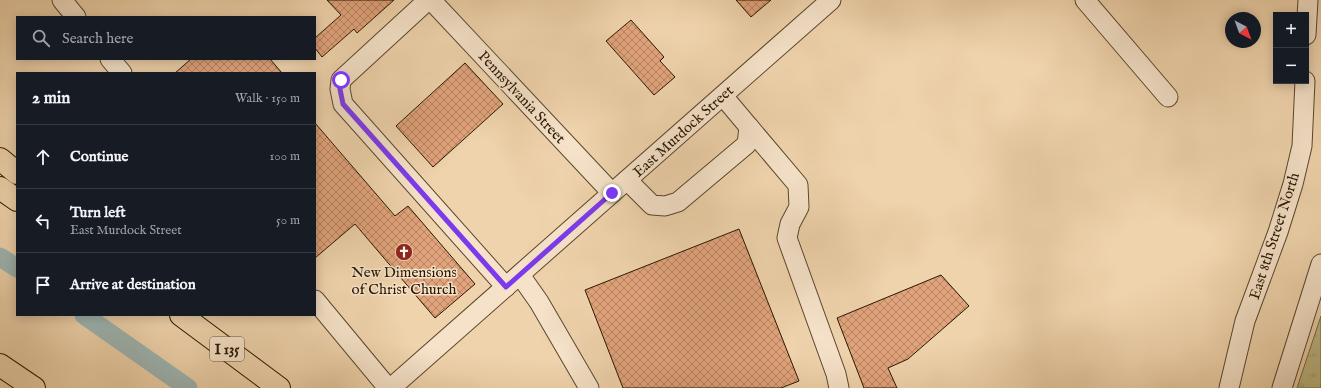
<!DOCTYPE html>
<html lang="en">
<head>
<meta charset="utf-8">
<style>
	:root { --surface:#171b24; --page:#20242c; --text:#f1f3f6; --muted:#9ea1a6; --line:#363941 }
	body { margin:0; font-family:"IM FELL English",serif; background:var(--page); color:var(--text) }
	.controls { position:absolute; right:12px; top:12px; display:grid; overflow:hidden; border-radius:0px; box-shadow:0 2px 10px #0003 }
	.controls button { width:36px; height:36px; display:grid; place-items:center; padding:0; border:0; border-bottom:1px solid var(--line); background:var(--surface); color:var(--text); font:20px sans-serif }
	.compass { position:absolute; left:1225px; top:12px; width:36px; height:36px; border-radius:50%; background:var(--surface); box-shadow:0 2px 10px #0003; rotate:139deg }
	.stop { position:absolute; width:12px; height:12px; margin:-9px; border:3px solid #7c3aed; border-radius:50%; background:#fff }
	.stop.end { background:#7c3aed; border-color:#fff; box-shadow:0 1px 4px #0008 }
	.list { margin:0; padding:0; list-style:none }
	h2 { display:flex; justify-content:space-between; align-items:center; height:52px; margin:0; padding:0 16px; font-size:17px }
	h2 small { font-size:13px; font-weight:400; color:var(--muted) }
	.list li { display:grid; grid-template-columns:26px 1fr auto; gap:12px; align-items:center; box-sizing:border-box; height:64px; padding:0 16px; border-top:1px solid var(--line) }
	.list b { display:block; font-size:15px; white-space:nowrap }
	.list p { margin:0; font-size:13px; white-space:nowrap; color:var(--muted) }
	.list em { font-size:13px; font-style:normal; color:var(--muted) }
	.icon { flex:none; width:22px; height:22px; fill:none; stroke:currentColor; stroke-width:2; stroke-linecap:round; stroke-linejoin:round }
	.map { position:relative; flex:none; width:1321px; height:388px; overflow:hidden }
	.search { position:absolute; background:var(--surface); box-shadow:0 2px 10px #0003; left:16px; top:16px; width:300px; height:44px; display:flex; align-items:center; gap:10px; box-sizing:border-box; padding:0 14px; border-radius:0px; color:var(--muted); font-size:15px }
	.panel { position:absolute; background:var(--surface); box-shadow:0 2px 10px #0003; left:16px; top:72px; width:300px; height:244px; border-radius:0px }
	.map>svg:first-child { display:block }
	.grass { fill:url(#grass-tufts); stroke:#746a44 }
	.lines { fill:none; stroke-linecap:round; stroke-linejoin:round }
	.canal { stroke:#9db6b4; stroke-width:19 }
	.building { fill:url(#building-cross-hatch); stroke:#281802 }
	.minor-casing { stroke:#5a472c; stroke-width:21 }
	.highway-casing { stroke:#281802; stroke-width:24 }
	.minor { stroke:#f5e2c9; stroke-width:19 }
	.highway { stroke:#efd3ac; stroke-width:22 }
	.route { stroke:#7c3aed; stroke-width:5 }
	.labels { text-anchor:middle; stroke-width:3; stroke-linejoin:round; paint-order:stroke }
	.shield { fill:#f5e2c9; stroke:#66553e; stroke-width:1 }
	.shield-label { font-size:14px; font-weight:bold; fill:#281802 }
	.street-label { font-size:15px; fill:#281802; stroke:#f5e2c9 }
	.poi-label { font-size:15px; fill:#281802; stroke:#f5e2c9 }
</style>
</head>
<body>
<div class="map">
<svg width="1321" height="388" viewBox="0 0 1321 388">
	<defs>
		<pattern id="grass-tufts" width="24" height="20" patternUnits="userSpaceOnUse"><rect width="24" height="20" fill="#bfbb85"/><path d="M3 7l-1-3M5 7V3M7 7l1-3M15 17l-1-3M17 17v-4M19 17l1-3" fill="none" stroke="#a4a071"/></pattern>
		<pattern id="building-cross-hatch" width="8" height="8" patternUnits="userSpaceOnUse"><rect width="8" height="8" fill="#e1a37b"/><path d="M0 0l8 8M0 8l8-8" fill="none" stroke="#b68463"/></pattern>
	</defs>
	<rect width="100%" height="100%" fill="#efd3ac"/>
	<filter id="stains"><feTurbulence type="fractalNoise" baseFrequency=".005" numOctaves="4"/><feColorMatrix values="0 0 0 0 .2 0 0 0 0 .09 0 0 0 0 .02 0 0 0 .5 -.17"/></filter>
	<radialGradient id="worn" r=".72"><stop offset=".6" stop-color="#630" stop-opacity="0"/><stop offset="1" stop-color="#630" stop-opacity=".3"/></radialGradient>
	<polygon class="grass" points="1321,316 1321,388 1297,388"/>
	<g class="lines">
		<g class="canal">
			<polyline points="0,257 17,268"/>
			<polyline points="84,315 188,388"/>
		</g>
	</g>
	<g class="building">
		<polygon points="327,0 394,0 357,33 354,29 322,57 315,48 315,38 341,15"/>
		<polygon points="736,0 771,0 751,17"/>
		<polygon points="631,20 664,57 660,61 675,77 654,95 606,41"/>
		<polygon points="191,59 270,59 282,73 175,73"/>
		<polygon points="465,63 503,104 433,167 396,126"/>
		<polygon points="315,123 395,216 408,206 475,284 435,318 355,224 315,258"/>
		<polygon points="739,229 799,381 781,388 623,388 585,290"/>
		<polygon points="941,275 969,306 908,359 888,368 897,388 864,388 837,318"/>
	</g>
	<g class="lines">
		<defs>
			<g id="minor">
				<polyline points="62,0 76,17"/>
				<polyline points="428,0 341,80 340,89 343,104 506,287"/>
				<polyline points="431,0 612,193"/>
				<polyline points="1085,0 1168,97"/>
				<polyline points="1306,35 1308,0"/>
				<polyline points="110,59 122,73"/>
				<polyline points="749,127 798,185 799,207 790,224 787,238 836,374 839,388"/>
				<polyline points="627,180 652,205 665,206 678,202 747,144 749,127 723,96"/>
				<polyline points="520,275 539,302 589,388"/>
				<polyline points="315,300 388,388"/>
				<polyline points="391,388 831,0"/>
				<polyline points="1229,388 1245,321 1278,232 1293,184 1302,146 1305,81"/>
				<polyline points="1282,388 1321,264"/>
			</g>
			<g id="highway">
				<polyline points="0,159 17,173"/>
				<polyline points="0,188 17,200"/>
				<polyline points="181,315 279,388"/>
				<polyline points="0,365 34,388"/>
			</g>
		</defs>
		<use href="#minor" class="minor-casing"/>
		<use href="#highway" class="highway-casing"/>
		<use href="#minor" class="minor"/>
		<use href="#highway" class="highway"/>
	</g>
	<g class="lines">
		<polyline class="route" points="341,80 340,89 343,104 506,287 612,193"/>
	</g>
	<defs>
		<symbol id="church-disc" viewBox="-11 -11 22 22"><circle r="9.5" fill="#8f2418" stroke="#f5e2c9"/><path d="M-1.2-6h2.4v3.5h3.3v2.4h-3.3V6h-2.4V-.1h-3.3v-2.4h3.3Z" fill="#fff"/></symbol>
	</defs>
	<g fill-rule="evenodd">
		<use href="#church-disc" x="394" y="242" width="20" height="20"/>
	</g>
	<g class="labels">
		<rect class="shield" x="210" y="337" width="34" height="24" rx="3"/>
		<g class="shield-label">
			<text x="227" y="354">I 135</text>
		</g>
		<g class="street-label">
			<text transform="translate(522 97) rotate(47)" y="5">Pennsylvania Street</text>
			<text transform="translate(683 131) rotate(-42)" y="5">East Murdock Street</text>
			<text transform="translate(1274 236) rotate(-72)" y="5">East 8th Street North</text>
		</g>
		<g class="poi-label">
			<text x="404" y="277">New Dimensions<tspan x="404" dy="17">of Christ Church</tspan></text>
		</g>
	</g>
	<rect width="100%" height="100%" filter="url(#stains)"/>
	<rect width="100%" height="100%" fill="url(#worn)"/>
</svg>
<div class="controls">
<button>+</button>
<button>−</button>
</div>
<svg class="compass" viewBox="-18 -18 36 36"><path d="M0-13l5 13h-10z" fill="#e53935"/><path d="M0 13l5-13h-10z" fill="#9ea1a6"/></svg>
<div class="stop" style="left:341px;top:80px"></div>
<div class="stop end" style="left:612px;top:193px"></div>
<div class="search"><svg class="icon" aria-label="search" viewBox="0 0 24 24"><circle cx="10" cy="10" r="6"/><path d="M15 15l6 6"/></svg>Search here</div>
<section class="panel">
<h2>2 min<small>Walk · 150 m</small></h2>
<ul class="list">
<li><svg class="icon" aria-label="ahead" viewBox="0 0 24 24"><path d="M12 20V5M6 11l6-6 6 6"/></svg><div><b>Continue</b></div><em>100 m</em></li>
<li><svg class="icon" aria-label="left" viewBox="0 0 24 24"><path d="M17 20v-9H6M10 6l-5 5 5 5"/></svg><div><b>Turn left</b><p>East Murdock Street</p></div><em>50 m</em></li>
<li><svg class="icon" aria-label="arrive" viewBox="0 0 24 24"><path d="M6 21V4h12l-3 4 3 4H6"/></svg><div><b>Arrive at destination</b></div></li>
</ul>
</section>
</div>
</body>
</html>
